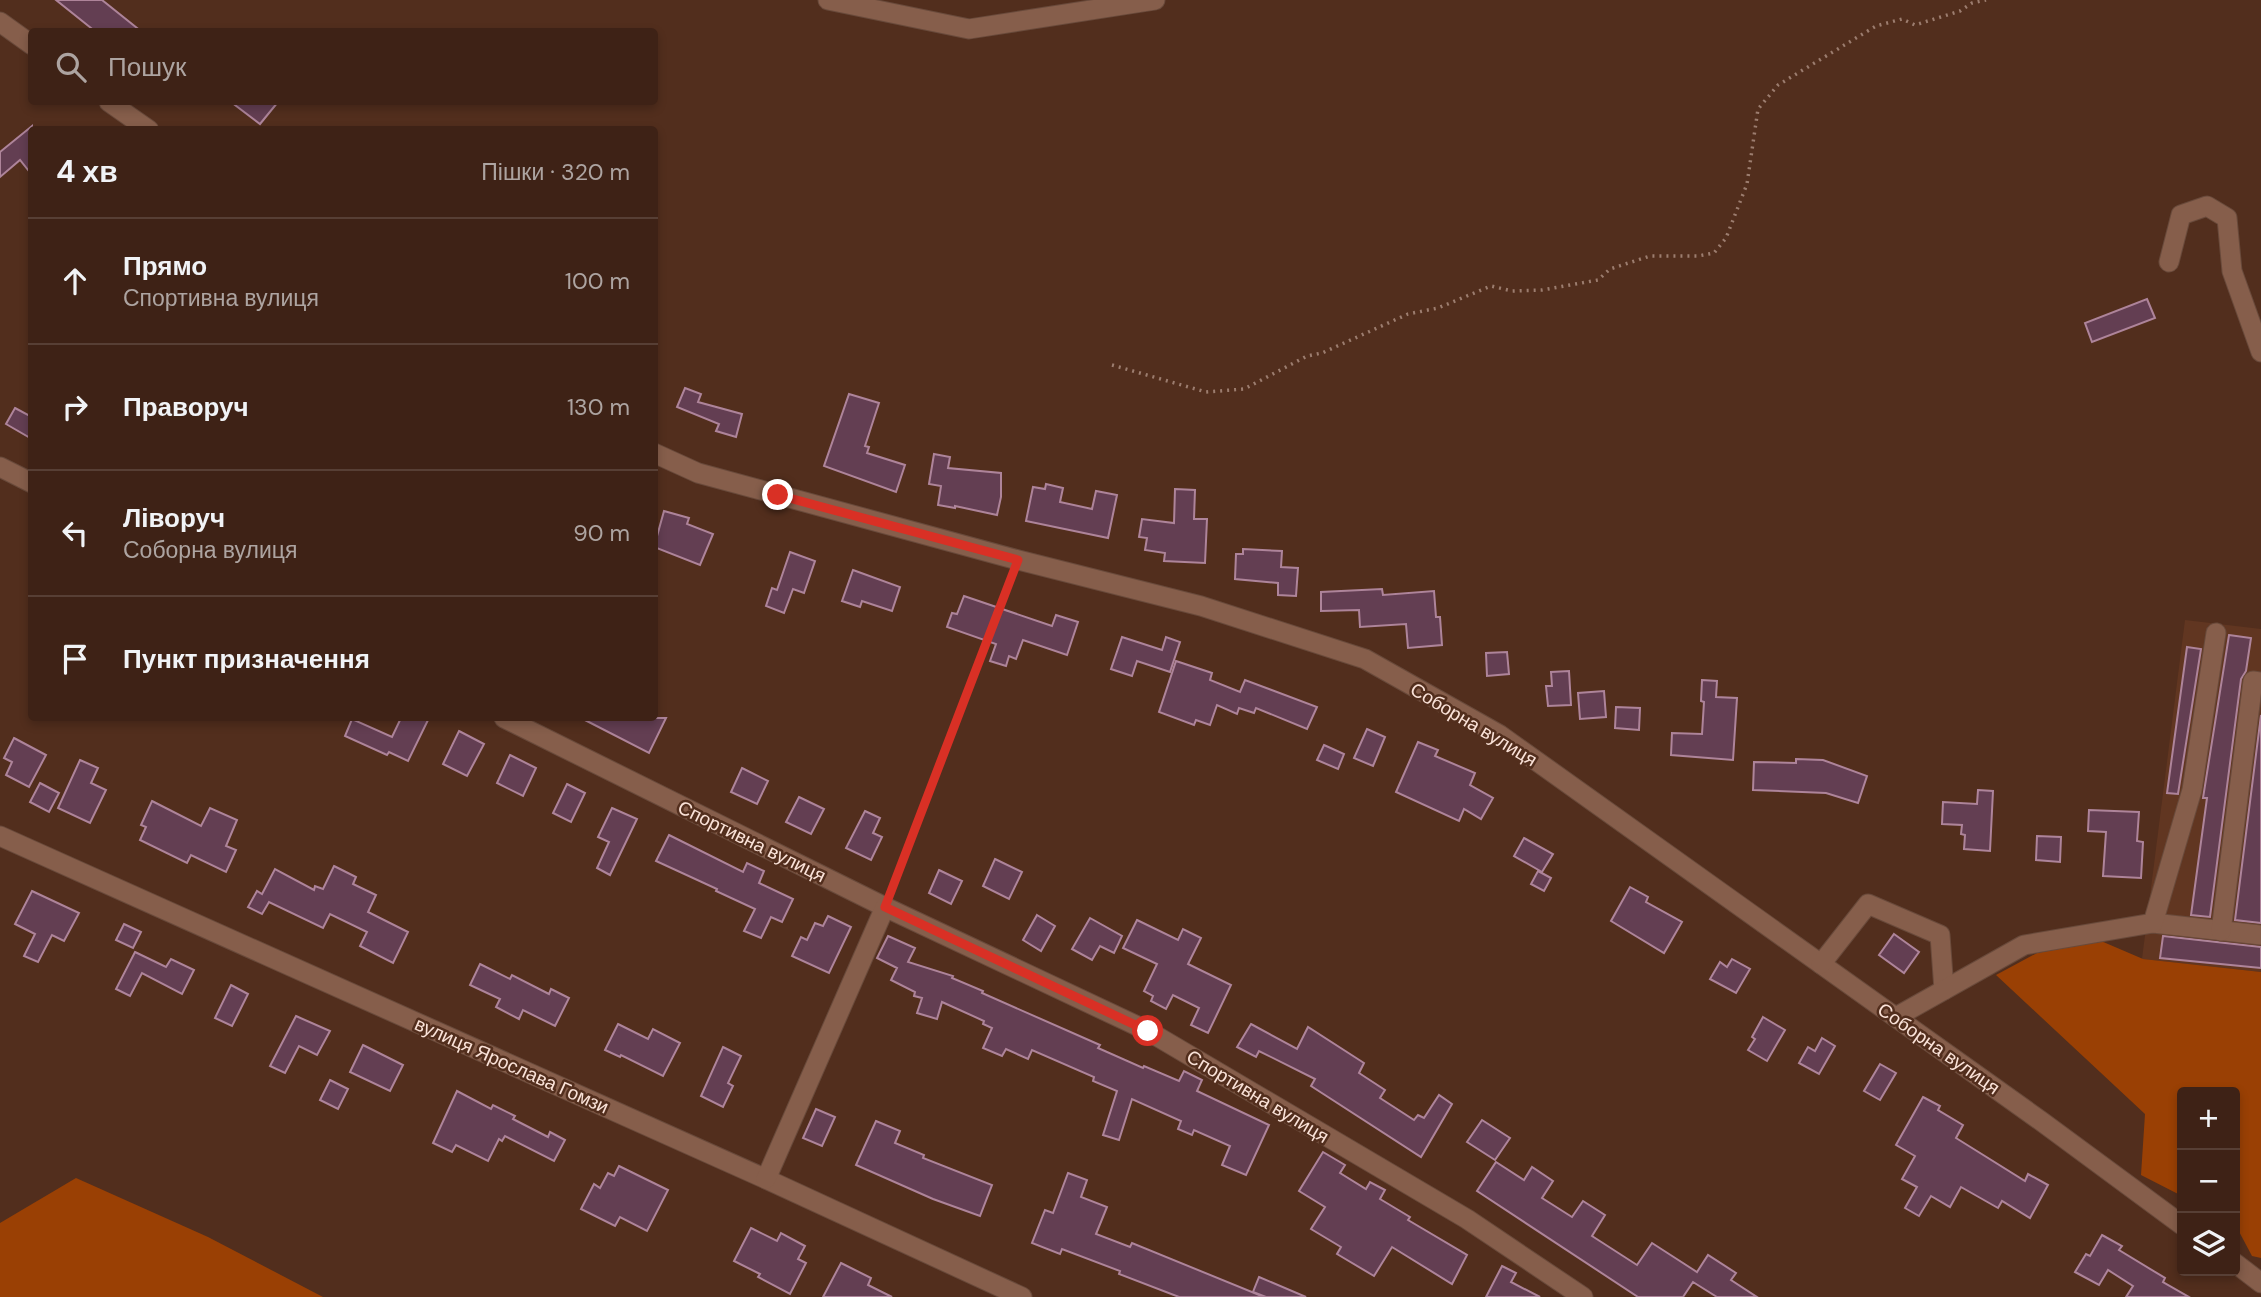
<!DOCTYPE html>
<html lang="uk">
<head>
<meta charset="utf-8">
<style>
	:root { --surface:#3e2216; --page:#452a1f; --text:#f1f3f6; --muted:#ada4a1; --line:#573f35 }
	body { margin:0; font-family:"DM Sans",sans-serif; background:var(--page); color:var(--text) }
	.controls { position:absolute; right:21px; bottom:21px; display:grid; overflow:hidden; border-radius:7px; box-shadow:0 4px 10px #0003 }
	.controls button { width:63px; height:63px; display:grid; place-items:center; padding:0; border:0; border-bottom:2px solid var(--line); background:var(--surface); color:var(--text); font:35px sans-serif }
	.stop { position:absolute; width:21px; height:21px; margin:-16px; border:5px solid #d93025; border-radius:50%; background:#fff }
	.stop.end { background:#d93025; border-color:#fff; box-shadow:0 2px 7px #0008 }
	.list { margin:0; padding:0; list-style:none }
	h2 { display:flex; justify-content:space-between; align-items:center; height:91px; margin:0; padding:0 28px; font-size:30px }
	h2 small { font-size:23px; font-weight:400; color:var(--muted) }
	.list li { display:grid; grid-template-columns:46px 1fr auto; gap:21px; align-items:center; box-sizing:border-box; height:126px; padding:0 28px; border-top:2px solid var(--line) }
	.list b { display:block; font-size:26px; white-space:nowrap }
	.list p { margin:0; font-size:23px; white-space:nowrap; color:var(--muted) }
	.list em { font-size:23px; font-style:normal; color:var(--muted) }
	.icon { flex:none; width:38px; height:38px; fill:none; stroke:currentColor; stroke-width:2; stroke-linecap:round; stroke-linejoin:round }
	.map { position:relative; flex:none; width:2261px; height:1297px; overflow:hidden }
	.search { position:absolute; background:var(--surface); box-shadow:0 4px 10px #0003; left:28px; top:28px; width:630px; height:77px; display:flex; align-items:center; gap:18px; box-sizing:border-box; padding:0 24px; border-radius:7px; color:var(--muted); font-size:26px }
	.panel { position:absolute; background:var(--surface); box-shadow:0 4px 10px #0003; left:28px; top:126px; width:630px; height:595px; border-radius:7px }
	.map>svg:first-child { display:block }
	.built { fill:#613621 }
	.forest { fill:#9a4004 }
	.building { fill:#633e52; stroke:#ae849a; stroke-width:2 }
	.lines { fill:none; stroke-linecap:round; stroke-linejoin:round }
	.minor-casing { stroke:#694a3b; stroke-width:21 }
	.path { stroke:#9c7d6f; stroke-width:3.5; stroke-dasharray:2 5; stroke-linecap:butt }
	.minor { stroke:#865e4b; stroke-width:19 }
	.route { stroke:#d93025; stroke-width:9 }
	.labels { text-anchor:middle; stroke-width:5; stroke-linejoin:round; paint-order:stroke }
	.street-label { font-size:19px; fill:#fae2d8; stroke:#522e1d }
</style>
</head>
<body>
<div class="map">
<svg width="2261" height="1297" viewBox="0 0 2261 1297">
	<rect width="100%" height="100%" fill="#522e1d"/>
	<polygon class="built" points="2185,620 2261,629 2261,972 2142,959"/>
	<g class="forest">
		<polygon points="2101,941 2143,959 2261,972 2261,1258 2252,1256 2235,1224 2235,1092 2182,1092 2182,1196 2141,1175 2145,1114 1996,975 2037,953"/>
		<polygon points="76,1178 208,1237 323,1297 0,1297 0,1223"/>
	</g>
	<g class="building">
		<polygon points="56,0 102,0 142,32 96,32"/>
		<polygon points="231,102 278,102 260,124"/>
		<polygon points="32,126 32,175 20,160 0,177 0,152"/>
		<polygon points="2147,299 2155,318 2092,342 2085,323"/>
		<polygon points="685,388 701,394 698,402 742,414 736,437 716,431 719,424 677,407"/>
		<polygon points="849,394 879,403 865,446 869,447 867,453 905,465 896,492 824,466"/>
		<polygon points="15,408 32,417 32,439 6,424"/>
		<polygon points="934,454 950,457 948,468 1001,473 1001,497 997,515 955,506 955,508 938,505 941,486 929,484"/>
		<polygon points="1046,484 1063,488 1060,502 1092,509 1096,491 1117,495 1108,538 1026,521 1033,487 1045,489"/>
		<polygon points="1175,489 1195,490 1194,519 1207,519 1205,563 1164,561 1165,553 1145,550 1147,538 1139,537 1142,519 1174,523"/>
		<polygon points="664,511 689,518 687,524 713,534 700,565 654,547"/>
		<polygon points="1243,549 1282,551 1281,567 1298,568 1296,596 1278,595 1278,583 1235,579 1236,554 1243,554"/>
		<polygon points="790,552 815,561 804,593 793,589 784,613 766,606 772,588 777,590"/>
		<polygon points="853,570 900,587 892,611 862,601 860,607 842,601"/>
		<polygon points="1382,589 1383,595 1434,591 1436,617 1440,617 1442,645 1408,648 1406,624 1360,627 1359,610 1321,611 1321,592"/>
		<polygon points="964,596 1052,626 1056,615 1078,622 1067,655 1023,640 1016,659 1009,656 1006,666 990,661 996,644 947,627 952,613 957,614"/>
		<polygon points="2229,635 2251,638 2246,671 2241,679 2210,917 2191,915 2207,798 2203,798"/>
		<polygon points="1122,637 1162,650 1166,637 1180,642 1170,672 1137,661 1132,676 1111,669"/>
		<polygon points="2187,647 2201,649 2178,794 2167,793"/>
		<polygon points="1507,652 1509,674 1487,676 1486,653"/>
		<polygon points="1176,661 1212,673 1210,680 1240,692 1245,680 1317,707 1307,729 1256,708 1254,713 1239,708 1237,714 1217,705 1210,725 1196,720 1194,725 1159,712"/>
		<polygon points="1569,671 1571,705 1548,706 1546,686 1552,686 1551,672"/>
		<polygon points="1702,680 1717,681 1716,697 1737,698 1733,760 1671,755 1672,733 1702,734 1704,702 1701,701"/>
		<polygon points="1604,691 1606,717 1580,719 1578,693"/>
		<polygon points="1616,707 1640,708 1639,730 1615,728"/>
		<polygon points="2261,715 2261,923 2235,920"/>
		<polygon points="401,718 429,718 408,761 389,752 387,755 345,736 352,719 392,737"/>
		<polygon points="581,718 666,718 649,753"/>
		<polygon points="1367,729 1385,737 1373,766 1354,758"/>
		<polygon points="459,731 484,744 467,776 443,764"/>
		<polygon points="14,738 46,755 29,787 6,775 12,762 4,758"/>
		<polygon points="1418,742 1438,750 1435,756 1475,773 1470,785 1493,798 1481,819 1464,809 1459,821 1396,792"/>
		<polygon points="1324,745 1344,754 1338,769 1317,760"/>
		<polygon points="510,755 536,768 523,796 497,783"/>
		<polygon points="1796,759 1823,760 1867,776 1858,803 1826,793 1753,790 1754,762 1796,763"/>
		<polygon points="80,760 98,768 91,783 106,790 90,823 58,808"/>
		<polygon points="742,768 768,781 757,804 731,792"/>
		<polygon points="40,783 59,793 49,812 30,802"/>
		<polygon points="567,784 585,793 571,822 553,813"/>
		<polygon points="1978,790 1993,791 1990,851 1964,849 1965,835 1961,834 1962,825 1942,824 1943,802 1977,804"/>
		<polygon points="799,797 824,809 811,834 786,822"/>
		<polygon points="152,801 201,826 210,808 237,820 226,846 236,850 226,872 191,855 187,863 140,840 146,827 141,825"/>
		<polygon points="612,808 637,819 610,875 597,868 609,842 598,837"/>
		<polygon points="2089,810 2139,812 2137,841 2143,842 2141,878 2103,876 2106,832 2088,831"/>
		<polygon points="865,811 880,818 873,833 882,837 871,860 846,848"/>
		<polygon points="669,835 743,872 747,863 764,871 759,883 793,899 782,922 771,917 761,938 744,931 755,909 716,891 717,889 656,861"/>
		<polygon points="2037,836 2061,837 2060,862 2036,860"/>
		<polygon points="1524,838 1553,854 1542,872 1514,856"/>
		<polygon points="995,859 1022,872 1009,899 983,886"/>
		<polygon points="334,866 356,877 353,884 376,895 368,912 408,932 393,963 360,946 367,932 330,914 323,928 269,902 262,914 248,907 257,891 262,894 275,869 314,890 315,886 323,889"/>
		<polygon points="939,870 962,881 951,904 929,893"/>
		<polygon points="1538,871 1551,878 1544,891 1531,884"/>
		<polygon points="1630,887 1648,897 1646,902 1682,922 1664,953 1611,921"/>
		<polygon points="32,891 79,913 64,941 52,935 38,962 24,956 35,934 15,924"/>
		<polygon points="1037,915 1055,926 1041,951 1023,940"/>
		<polygon points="828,916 851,927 829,973 792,956 801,937 807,940 815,923 823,926"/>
		<polygon points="1090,918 1122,936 1114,953 1100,946 1092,960 1072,949"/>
		<polygon points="1137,920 1178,940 1183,929 1201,938 1188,964 1231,985 1208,1033 1191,1025 1199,1008 1173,995 1166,1009 1151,1001 1153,996 1144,991 1157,964 1123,948"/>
		<polygon points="124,924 141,932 133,948 116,940"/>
		<polygon points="1894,934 1919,952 1904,973 1879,955"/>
		<polygon points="888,936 915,948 908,962 953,976 952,978 983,991 982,993 1100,1045 1098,1048 1143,1068 1144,1066 1179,1081 1184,1071 1202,1080 1197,1091 1269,1125 1246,1175 1222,1165 1230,1146 1194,1130 1192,1135 1178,1129 1181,1121 1132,1099 1119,1140 1103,1135 1117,1091 1093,1081 1094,1077 1032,1050 1028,1059 1006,1049 1002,1056 983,1048 992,1028 983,1024 984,1021 942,1002 937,1019 917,1013 922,998 914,996 915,992 891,980 897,968 877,958"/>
		<polygon points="2163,936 2261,947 2261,968 2160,958"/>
		<polygon points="135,952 166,967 171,959 194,970 182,994 142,973 130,996 116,989"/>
		<polygon points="1732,959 1750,969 1736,993 1710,979 1720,962 1727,967"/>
		<polygon points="480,964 510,979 512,975 549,994 551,989 569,998 555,1026 523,1010 519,1019 496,1007 500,999 470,985"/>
		<polygon points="231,985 248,994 232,1026 215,1018"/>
		<polygon points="296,1016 330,1031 317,1055 299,1046 285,1073 270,1066"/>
		<polygon points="1763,1017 1785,1030 1767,1061 1748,1050 1755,1039 1752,1037"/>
		<polygon points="618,1024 648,1039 653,1029 680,1043 663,1076 621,1055 620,1057 605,1050"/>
		<polygon points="1251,1024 1297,1049 1308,1027 1364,1063 1359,1073 1385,1090 1380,1098 1414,1120 1418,1115 1424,1118 1439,1095 1452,1104 1421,1157 1311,1086 1315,1079 1259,1051 1256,1057 1237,1047"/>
		<polygon points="1822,1038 1835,1046 1819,1074 1799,1063 1808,1047 1815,1051"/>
		<polygon points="363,1045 403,1065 390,1091 350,1072"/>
		<polygon points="723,1047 741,1056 728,1083 733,1086 723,1107 701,1096"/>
		<polygon points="1880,1064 1896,1073 1880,1100 1864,1091"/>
		<polygon points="330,1080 348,1089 338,1109 320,1100"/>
		<polygon points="457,1091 491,1109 493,1105 515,1116 513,1119 548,1137 550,1132 565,1140 554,1161 505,1136 502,1141 499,1139 488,1161 456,1145 452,1152 433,1143"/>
		<polygon points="1923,1097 1940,1106 1938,1110 1963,1125 1956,1138 2025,1181 2028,1174 2048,1185 2030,1218 2002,1201 1998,1208 1961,1187 1950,1207 1931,1196 1919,1216 1905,1208 1917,1187 1902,1179 1915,1156 1896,1145"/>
		<polygon points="816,1109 835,1117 822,1146 803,1138"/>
		<polygon points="1482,1120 1510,1138 1495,1160 1467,1142"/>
		<polygon points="876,1121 900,1131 895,1143 924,1155 923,1158 992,1185 980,1216 933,1199 856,1165"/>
		<polygon points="1323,1152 1345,1165 1340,1173 1366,1189 1370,1182 1385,1190 1380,1199 1410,1217 1408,1220 1467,1255 1452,1284 1392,1247 1374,1276 1337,1254 1341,1247 1311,1229 1325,1207 1299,1191"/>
		<polygon points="1496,1162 1524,1180 1532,1167 1553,1181 1542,1198 1572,1217 1583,1201 1605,1215 1592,1236 1637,1265 1652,1243 1697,1272 1708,1255 1736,1273 1731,1280 1757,1297 1717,1297 1693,1282 1683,1297 1638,1297 1477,1191"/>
		<polygon points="619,1166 668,1190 647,1231 620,1217 615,1226 581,1209 594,1184 600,1188 608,1173 614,1176"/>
		<polygon points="1068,1173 1087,1180 1081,1197 1107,1207 1096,1234 1130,1247 1132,1243 1264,1297 1179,1297 1119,1274 1120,1271 1062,1249 1060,1254 1032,1243 1045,1210 1053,1213"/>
		<polygon points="751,1228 777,1241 781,1233 805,1246 798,1259 806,1263 790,1294 758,1277 760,1274 734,1261"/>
		<polygon points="2102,1235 2122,1246 2119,1250 2165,1278 2163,1282 2189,1297 2126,1297 2133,1286 2108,1270 2099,1285 2075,1272 2086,1254 2090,1256"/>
		<polygon points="841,1263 871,1278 868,1285 892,1297 823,1297"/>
		<polygon points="1502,1266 1516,1273 1511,1282 1540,1297 1486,1297"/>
		<polygon points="1259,1277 1306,1297 1266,1297 1253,1292"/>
	</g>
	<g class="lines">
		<defs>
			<g id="minor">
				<polyline points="828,0 969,29 1155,0"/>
				<polyline points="0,22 32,45"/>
				<polyline points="109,102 149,130"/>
				<polyline points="2169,262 2181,215 2207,206 2227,218 2232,271 2261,352"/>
				<polyline points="654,453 698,473 1018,560 1201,606 1365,659 1500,735 2041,1121 2182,1225"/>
				<polyline points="0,467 32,483"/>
				<polyline points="504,718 885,907 1148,1031 1467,1219 1583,1297"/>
				<polyline points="0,836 766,1179 1022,1297"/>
				<polyline points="2153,923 2261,935"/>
				<polyline points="2221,931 2253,681 2261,682"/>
				<polyline points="1821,964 1868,904 1940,935 1944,990"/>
				<polyline points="1896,1017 2024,945 2153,923 2192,790 2216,633"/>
				<polyline points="766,1179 885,907"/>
				<polyline points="2235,1263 2261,1283"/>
			</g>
		</defs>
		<use href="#minor" class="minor-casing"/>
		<g class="path">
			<polyline points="1112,365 1206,392 1244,389 1307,356 1322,353 1408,314 1438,308 1491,286 1512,291 1542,290 1598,280 1610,269 1650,256 1698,256 1714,253 1726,238 1747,184 1758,109 1778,85 1876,26 1902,19 1915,25 1960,11 1972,3 1986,0"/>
			<polyline points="892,889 1012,576"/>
		</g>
		<use href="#minor" class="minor"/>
	</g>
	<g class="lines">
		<polyline class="route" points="778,495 1018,560 885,907 1148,1031"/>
	</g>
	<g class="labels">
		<g class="street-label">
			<text transform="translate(1474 724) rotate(31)" y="7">Соборна вулиця</text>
			<text transform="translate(752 841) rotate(26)" y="7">Спортивна вулиця</text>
			<text transform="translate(1939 1048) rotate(35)" y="7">Соборна вулиця</text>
			<text transform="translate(512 1065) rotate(24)" y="7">вулиця Ярослава Гомзи</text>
			<text transform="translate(1258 1096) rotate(31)" y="7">Спортивна вулиця</text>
		</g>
	</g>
</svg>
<div class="controls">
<button>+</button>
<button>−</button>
<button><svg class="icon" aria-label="layers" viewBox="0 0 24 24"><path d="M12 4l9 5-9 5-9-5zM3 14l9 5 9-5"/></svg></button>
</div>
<div class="stop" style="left:1148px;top:1031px"></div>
<div class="stop end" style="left:778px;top:495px"></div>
<div class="search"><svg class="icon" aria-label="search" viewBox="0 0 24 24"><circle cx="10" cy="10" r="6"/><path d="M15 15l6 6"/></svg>Пошук</div>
<section class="panel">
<h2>4 хв<small>Пішки · 320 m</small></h2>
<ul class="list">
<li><svg class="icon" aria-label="ahead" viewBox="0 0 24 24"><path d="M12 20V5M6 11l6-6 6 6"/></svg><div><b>Прямо</b><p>Спортивна вулиця</p></div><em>100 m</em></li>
<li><svg class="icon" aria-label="right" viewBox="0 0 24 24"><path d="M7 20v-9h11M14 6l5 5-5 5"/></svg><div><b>Праворуч</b></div><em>130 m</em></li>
<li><svg class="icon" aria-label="left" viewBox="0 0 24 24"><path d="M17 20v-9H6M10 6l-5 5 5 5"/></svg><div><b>Ліворуч</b><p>Соборна вулиця</p></div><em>90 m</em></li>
<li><svg class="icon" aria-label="arrive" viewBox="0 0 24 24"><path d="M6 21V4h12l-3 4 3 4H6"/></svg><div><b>Пункт призначення</b></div></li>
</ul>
</section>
</div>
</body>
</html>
